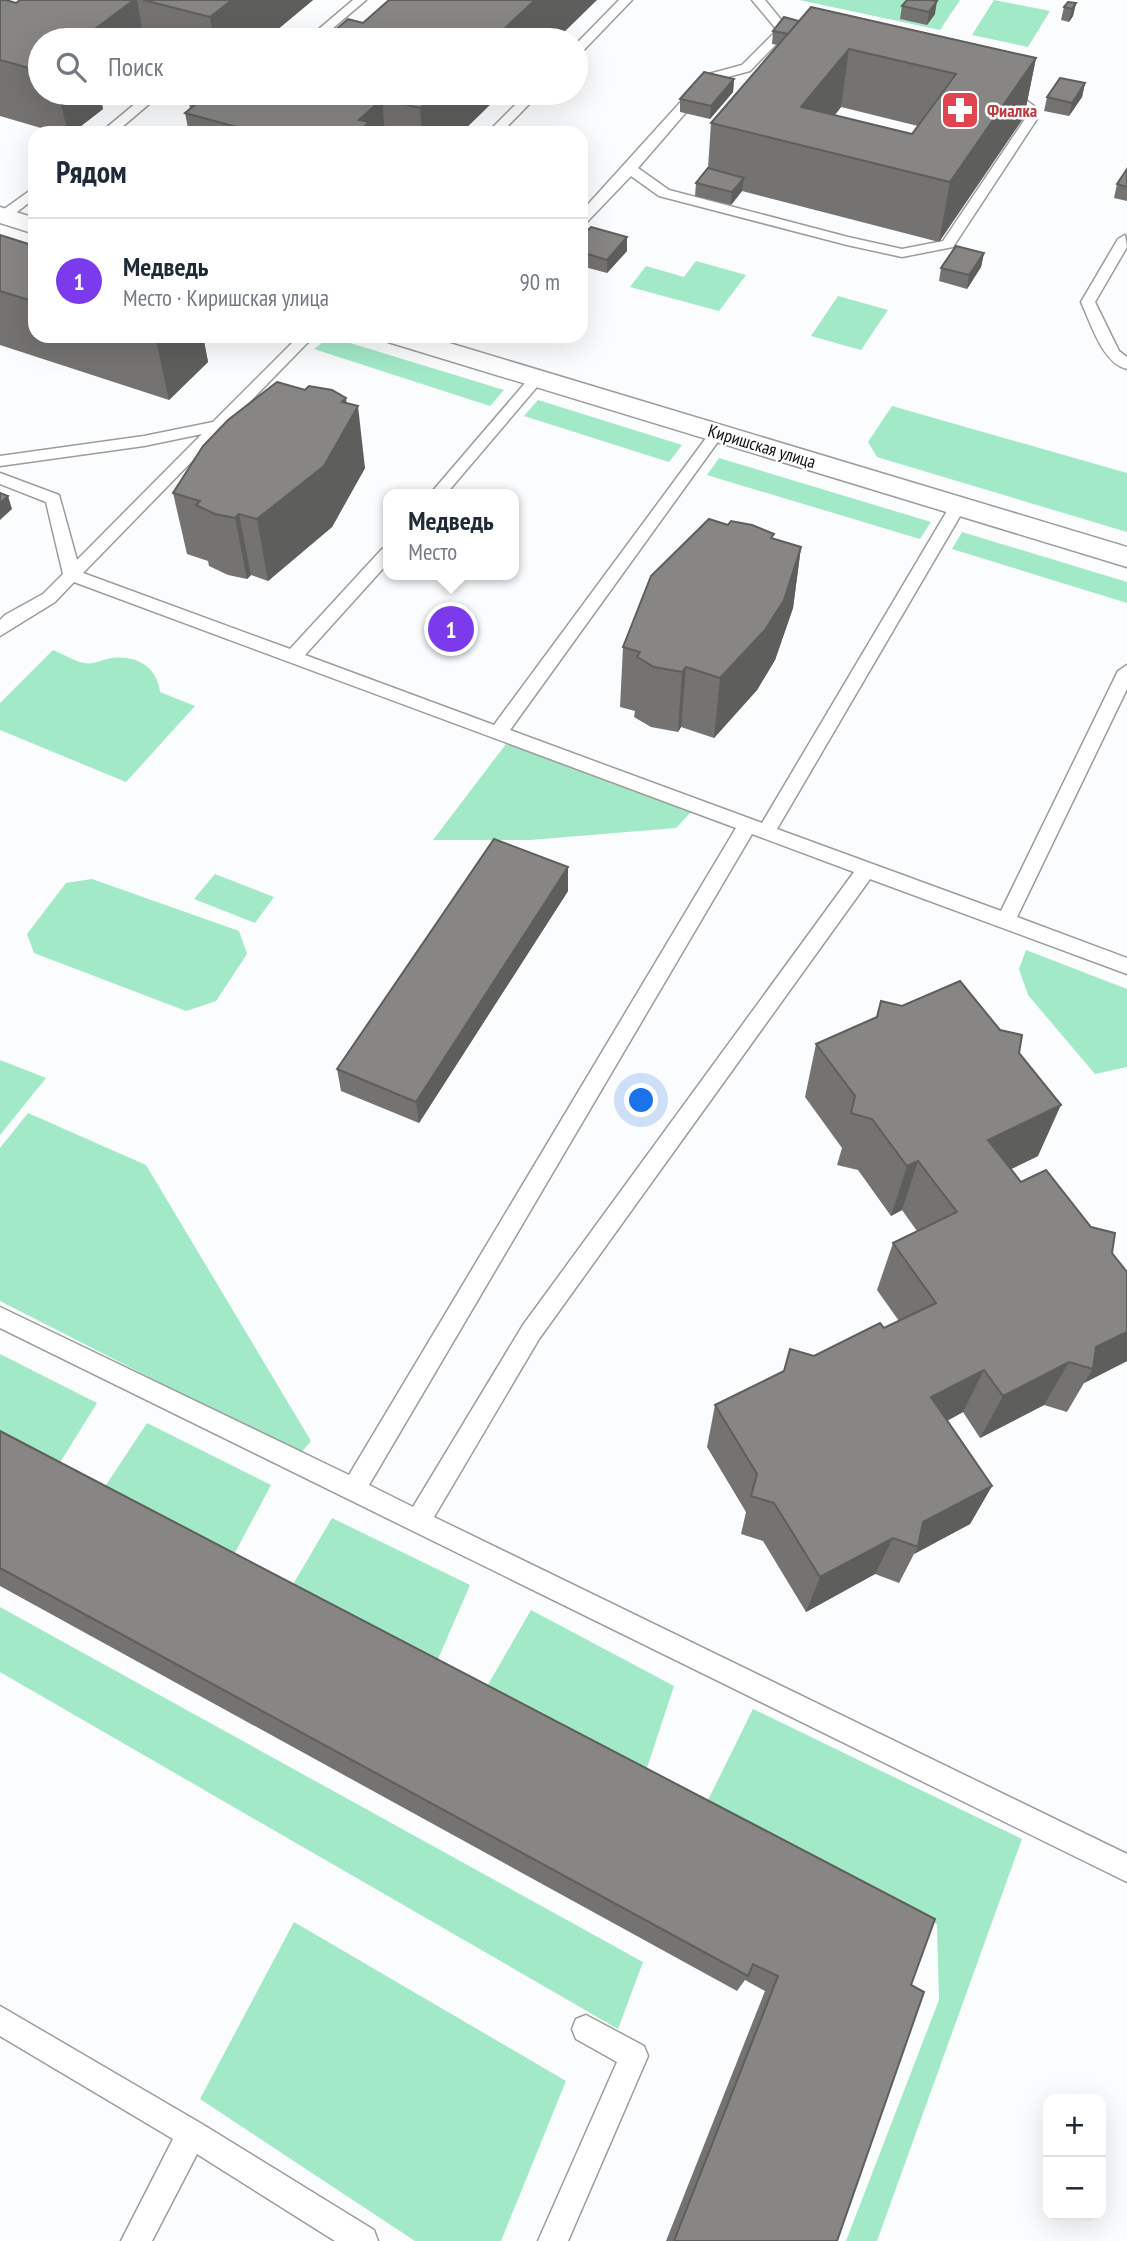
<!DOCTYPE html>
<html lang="ru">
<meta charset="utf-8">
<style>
:root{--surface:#fff;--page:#f2f2f3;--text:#1f2937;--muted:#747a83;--line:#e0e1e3;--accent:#7c3aed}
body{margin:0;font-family:"PT Sans Narrow",sans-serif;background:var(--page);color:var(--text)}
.controls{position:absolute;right:21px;bottom:21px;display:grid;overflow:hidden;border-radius:14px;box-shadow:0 7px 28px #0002}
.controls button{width:63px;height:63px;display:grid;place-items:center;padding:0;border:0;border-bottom:2px solid var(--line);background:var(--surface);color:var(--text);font:35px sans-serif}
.you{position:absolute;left:642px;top:1101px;width:24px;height:24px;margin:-18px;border:5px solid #fff;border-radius:50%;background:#1a73e8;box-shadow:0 0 0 10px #1a73e833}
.badge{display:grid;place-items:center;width:46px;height:46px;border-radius:50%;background:var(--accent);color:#fff;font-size:23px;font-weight:700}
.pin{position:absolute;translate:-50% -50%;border:4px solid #fff;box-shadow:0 2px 7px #0006}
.popup{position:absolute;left:383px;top:489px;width:136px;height:91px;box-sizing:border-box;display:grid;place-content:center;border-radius:14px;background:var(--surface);filter:drop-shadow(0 2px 5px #0005);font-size:23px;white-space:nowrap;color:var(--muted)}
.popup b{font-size:26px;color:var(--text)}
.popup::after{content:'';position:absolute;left:50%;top:100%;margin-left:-14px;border:14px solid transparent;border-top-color:var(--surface)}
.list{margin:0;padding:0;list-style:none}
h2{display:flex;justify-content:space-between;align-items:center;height:91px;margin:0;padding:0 28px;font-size:30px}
h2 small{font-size:23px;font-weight:400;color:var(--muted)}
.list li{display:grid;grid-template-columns:46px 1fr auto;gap:21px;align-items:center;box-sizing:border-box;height:126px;padding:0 28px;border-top:2px solid var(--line)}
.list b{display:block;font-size:26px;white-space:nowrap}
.list p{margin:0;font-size:23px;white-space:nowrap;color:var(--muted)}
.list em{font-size:23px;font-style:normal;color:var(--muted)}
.icon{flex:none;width:38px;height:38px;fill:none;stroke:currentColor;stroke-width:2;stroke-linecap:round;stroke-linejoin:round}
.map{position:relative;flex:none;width:1127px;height:2241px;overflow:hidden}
.search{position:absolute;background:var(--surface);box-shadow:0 7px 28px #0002;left:28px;top:28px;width:560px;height:77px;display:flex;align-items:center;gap:18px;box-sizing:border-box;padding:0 24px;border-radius:38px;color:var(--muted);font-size:26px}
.panel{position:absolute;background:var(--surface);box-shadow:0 7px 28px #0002;left:28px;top:126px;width:560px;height:217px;border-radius:21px}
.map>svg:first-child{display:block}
</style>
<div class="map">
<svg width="1127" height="2241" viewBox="0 0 1127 2241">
<rect width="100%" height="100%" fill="#fafcfd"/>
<g fill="#a2e9c8">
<path d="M799,0h161l-20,30z"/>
<path d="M994,0l56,11 -22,36 -56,-12z"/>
<path d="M696,261l50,14 -27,36 -89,-24 16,-21 38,11z"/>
<path d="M838,296l50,14 -27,40 -50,-14z"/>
<path d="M337,339l167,51 -14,16 -176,-57 9,-7z"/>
<path d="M538,400l144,45 -13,17 -145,-46z"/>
<path d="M892,406l235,67v59l-250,-75 -9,-15z"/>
<path d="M719,458l212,64 -11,17 -213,-64z"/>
<path d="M962,532l165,50v21l-175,-54z"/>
<path d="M53,650c10,4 21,11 31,13 9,2 19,-4 28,-5 25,-3 45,9 48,34l35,14 -69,76 -126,-52v-27z"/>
<path d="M506,744l186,67 -16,17 -146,12h-97z"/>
<path d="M215,874l59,23 -19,26 -61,-24z"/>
<path d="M92,879l147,52 8,23 -31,47 -30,10 -152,-58 -7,-19 39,-51z"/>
<path d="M1026,950l101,39v78l-32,7 -67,-79 -9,-26z"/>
<path d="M0,1060l46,18 -46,57z"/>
<path d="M28,1113l118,52 165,276 -11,13 -300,-153v-153z"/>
<path d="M0,1354l97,49 -41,66 -56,-29z"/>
<path d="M147,1423l124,62 -41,77 -128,-71z"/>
<path d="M332,1518l138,67 -35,81 -147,-73z"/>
<path d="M0,1607l643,355 -25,67 -618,-357z"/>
<path d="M531,1610l143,76 -30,91 -162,-82z"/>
<path d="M753,1709l269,130 -145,402h-31l93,-241 -2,-76 -230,-122z"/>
<path d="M294,1922l272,159 -65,160h-86l-215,-142z"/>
</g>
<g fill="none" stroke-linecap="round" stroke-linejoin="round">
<defs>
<g id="lane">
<path d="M353,0h13l-47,40h-13z"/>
<path d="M619,0h13l-52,54 -4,1v-11z"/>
<path d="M752,0h13l22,27 11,5 -6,4 -6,-2 -36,37 -37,10 -75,87 31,22 179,47 54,12 41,-8 82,-122 -2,-8 -24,-20 6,-4 4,1 25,18 3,13 -84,128 -51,10 -55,-12 -188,-49 -28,-20 -45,47 -5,1v-12l124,-137 37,-10 35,-35z"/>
<path d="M148,93h14l-47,40h-15z"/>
<path d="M527,93h13l-39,40h-14z"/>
<path d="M35,187v11l-27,21h-8v-7z"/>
<path d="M1125,235l2,12 -32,55 24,49 8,6v12c-25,-6 -36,-46 -46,-67l37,-63z"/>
<path d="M299,336h15l-231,237 207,76 92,-100 6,-1v15l-83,92 189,70 218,-295h10l3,3 -3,3 -212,294 252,93 188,-317 2,-4h12l2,4 -189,323 224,82 117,-240 9,-6v24l-110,228 110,41v16l-257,-95 -331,460 -105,178 693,337v28l-1127,-554v-21l349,168 387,-647 -662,-246 -19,20 -55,34v-16l5,-5 38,-21 20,-20 -17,-72 -46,-18v-11l59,22 18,65 125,-126 -58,12 -144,20v-10l144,-20 69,-14zM752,834l102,38 -331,453 -110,182 -44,-22z"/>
<path d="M537,373l5,2 3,3 -3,3 -96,113h-16l102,-119z"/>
<path d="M0,2006l202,118 172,106 4,11h-43l-138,-87 -45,87h-31l52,-102 -173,-103z"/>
<path d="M586,2015l58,31 4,10 -80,185h-30l79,-179 -41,-23 -4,-10 4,-10z"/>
</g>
<g id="street">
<path d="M0,207l35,11v16l-35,-11z"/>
<path d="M385,336h41l701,211v20l-739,-225z"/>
</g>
</defs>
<use href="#lane" stroke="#9b9c9d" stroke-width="3"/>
<use href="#street" stroke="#9b9c9d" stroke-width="3"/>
<use href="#lane" fill="#fff" fill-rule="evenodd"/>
<use href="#street" fill="#fff" fill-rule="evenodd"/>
</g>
<g fill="#747372" fill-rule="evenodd">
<path d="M0,0l16,3 4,-3h293l-48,40h-225v53h64l-4,3 3,13 -31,24h-14l-58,-17z"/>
<path d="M907,0l28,14 -8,11 -27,-6 2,-13z"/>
<path d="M1076,3l-3,13 -4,6 -8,-2 3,-13z"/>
<path d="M799,21l237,37 -12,59 -85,125 -197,-51 -11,14 -36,-9 1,-13 12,-15 3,-45 67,-78 -6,-1 1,-13zM841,107l77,19 -6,8 -77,-19z"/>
<path d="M734,79l-1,13 -23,27 -30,-7v-13z"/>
<path d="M1085,83l-3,14 -13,19 -25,-5 3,-14z"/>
<path d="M190,93h312l-41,40h-272l-4,-20 5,-4 -2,-14z"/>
<path d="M1127,169v32l-13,-3 3,-14z"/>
<path d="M0,235l35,11v90h168l5,26 -39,38 -169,-55z"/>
<path d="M581,237l46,14 -20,22 -26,-7z"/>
<path d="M984,253l-3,14 -14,22 -28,-8 2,-13z"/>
<path d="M346,403l19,65 -33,59 -64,54 -17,-6 -4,4 -19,-4 -19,-9 -1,-5 -21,-7 -14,-61z"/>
<path d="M773,539l28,8 -8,61 -18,52 -18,30 -43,48 -33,-11 -3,5 -27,-5 -17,-10 1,-6 -15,-4 3,-60z"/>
<path d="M568,891l-149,232 -78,-32 -4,-22z"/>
<path d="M816,1044l203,9 19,103 -27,13 10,13 91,71 15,108 -43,22 -17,29 -23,-7 -64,33 -17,-26 -16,9 45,65 -22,38 -56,30 -15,29 -24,-9 -69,38 -43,-71 -22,-7 5,-22 -39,-65 8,-42 99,-49 70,-28 15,-7 -22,-31 16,-47 24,-12 -15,-21 -11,6 -33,-46 -21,-5 5,-17 -37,-51z"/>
<path d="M0,1431l911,554 -74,256h-171l99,-250 -20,-11 -8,11 -737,-405z"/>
</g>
<g fill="#5e5e5c">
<path d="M134,0h3l7,40h-64z"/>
<path d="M232,0h81l-48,40h-51l-4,-23z"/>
<path d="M535,0h62l-41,40h-64z"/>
<path d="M937,1l-2,13 -8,11 2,-13z"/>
<path d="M1076,3l-3,13 -4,6 3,-13z"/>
<path d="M849,49l-8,58 -32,40 -8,-40z"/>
<path d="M1036,58l-12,59 -85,125 11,-60z"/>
<path d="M734,79l-1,13 -23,27 1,-13z"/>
<path d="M1085,83l-3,14 -13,19 3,-13z"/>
<path d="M58,93h46l-4,3 3,13 -31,24h-4z"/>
<path d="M437,93h65l-41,40h-39l-2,-25z"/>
<path d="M382,99l3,34h-28l2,-13z"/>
<path d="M744,178l-2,13 -11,14 1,-13z"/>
<path d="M627,237v14l-20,22v-13z"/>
<path d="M984,253l-3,14 -14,22 2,-14z"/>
<path d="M161,336h42l5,26 -39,38 -13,-60z"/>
<path d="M346,398l3,24 9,-16 7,62 -33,59 -64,54 -11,-62z"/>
<path d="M8,496l4,13 -12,11v-17z"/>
<path d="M239,514l12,61 -4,4 -12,-61z"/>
<path d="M801,547l-8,61 -18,52 -18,30 -43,48 6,-60z"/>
<path d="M686,667l-5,60 -3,5 4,-60z"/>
<path d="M568,867v24l-149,232 -3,-21z"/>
<path d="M1061,1105l-23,51 -70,34 20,-50z"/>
<path d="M918,1161l-16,49 -11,6 16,-50z"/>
<path d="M1127,1332v29l-43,22 9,-14 3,-22z"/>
<path d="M1069,1362l-25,43 -64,33 23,-42z"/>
<path d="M984,1370l-21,42 -50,27 18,-42z"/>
<path d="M992,1486l-22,38 -56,30 4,-7 5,-25z"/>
<path d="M893,1538l-18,36 -69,38 14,-35z"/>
</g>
<g fill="#878684" stroke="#5e5e5c" stroke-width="2" fill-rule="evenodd">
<path d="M0,0h6l10,3 4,-3h114l-54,40h-40v31l-40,-11z"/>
<path d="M143,0h89l-22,17z"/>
<path d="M389,0h146l-43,40h-168l24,-21 15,4z"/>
<path d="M907,0h24l6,1 -8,11 -27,-6z"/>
<path d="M1068,2l8,1 -4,6 -8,-2z"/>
<path d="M811,7l225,51 -86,124 -239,-59zM849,49l107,25 -44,60 -111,-27z"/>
<path d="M784,17l15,4 -11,13 -15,-3z"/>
<path d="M704,72l30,7 -23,27 -31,-7z"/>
<path d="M1060,78l25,5 -13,20 -25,-6z"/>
<path d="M190,93h247l-17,15 -38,-9 -23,21 10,2 -12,11h-98l-74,-20 17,-14 -14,-4z"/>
<path d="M708,168l36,10 -12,14 -36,-9z"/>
<path d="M1127,169v18l-10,-3z"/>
<path d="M591,227l36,10 -20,23 -26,-8v-15z"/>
<path d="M0,235l35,11v56l-35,-11z"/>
<path d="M956,246l28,7 -15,22 -28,-7z"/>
<path d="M143,336h18l-5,4z"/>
<path d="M277,382l28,8 4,-4 23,4 14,8 -4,4 16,4 -34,60 -67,53 -18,-5 -4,4 -20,-4 -19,-9 4,-4 -27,-8 30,-47 25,-26z"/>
<path d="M0,493l8,3 -8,7z"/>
<path d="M709,519l19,6 3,-4 21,4 22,9 -3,4 30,9 -17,53 -19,30 -45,48 -34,-11 -4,5 -28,-5 -17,-10 3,-5 -17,-5 28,-71z"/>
<path d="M494,839l74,28 -152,235 -79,-33z"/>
<path d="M960,981l40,49 22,5 -3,18 42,52 -73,35 33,42 25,-12 45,57 24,6 -3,20 15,19v60l-31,15 -3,22 -24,-7 -66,34 -19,-26 -53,27 61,89 -69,36 -5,25 -25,-9 -73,39 -46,-74 -23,-7 6,-22 -42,-69 69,-34 6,-22 24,7 66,-33 4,5 52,-25 -43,-60 64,-31 -39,-51 -11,5 -35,-47 -21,-6 4,-17 -39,-52 61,-27 4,-16 21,5z"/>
<path d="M0,1431l935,488 -24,66 13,7 -87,249h-163l104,-265 -25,-12 -5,12 -748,-408z"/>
</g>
<defs>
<symbol id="pharmacy-square" viewBox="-11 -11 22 22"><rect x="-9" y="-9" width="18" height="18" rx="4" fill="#e0444e" stroke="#fff"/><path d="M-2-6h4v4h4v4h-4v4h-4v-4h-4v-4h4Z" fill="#fff"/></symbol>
</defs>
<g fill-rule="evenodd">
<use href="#pharmacy-square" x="938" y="88" width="44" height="44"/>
</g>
<g text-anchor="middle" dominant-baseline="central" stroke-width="5" stroke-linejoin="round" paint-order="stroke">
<g font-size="18" font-weight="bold" fill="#be3a42" stroke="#fff" text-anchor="start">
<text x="987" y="110">Фиалка</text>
</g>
<g font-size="18" fill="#101111" stroke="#fff">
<text transform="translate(762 446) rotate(17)">Киришская улица</text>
</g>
</g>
</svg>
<div class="controls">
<button>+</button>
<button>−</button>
</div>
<div class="you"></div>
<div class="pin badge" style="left:451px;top:629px">1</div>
<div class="popup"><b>Медведь</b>Место</div>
<div class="search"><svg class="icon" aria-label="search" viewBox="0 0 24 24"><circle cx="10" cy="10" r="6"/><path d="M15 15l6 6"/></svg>Поиск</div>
<section class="panel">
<h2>Рядом<small></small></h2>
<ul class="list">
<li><span class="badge">1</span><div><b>Медведь</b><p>Место · Киришская улица</p></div><em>90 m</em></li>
</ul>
</section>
</div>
